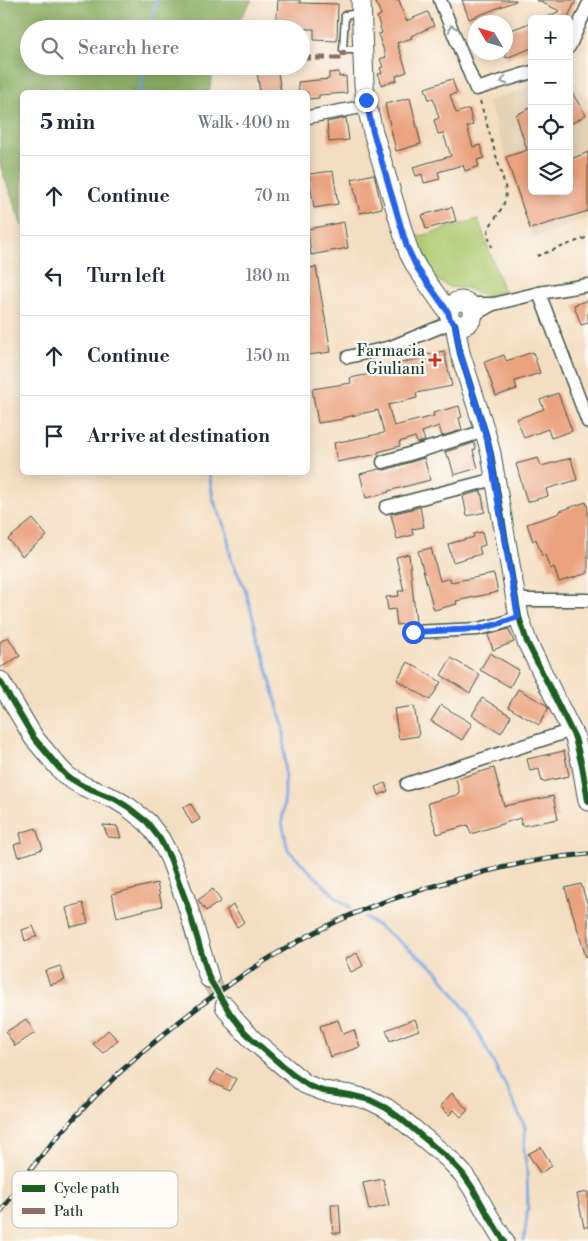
<!DOCTYPE html>
<meta charset="utf-8">
<style>
:root{--surface:#fff;--page:#f2f2f3;--text:#1f2937;--muted:#747a83;--line:#e0e1e3}
body{margin:0;font-family:"Libre Bodoni",serif;background:var(--page);color:var(--text)}
.controls{position:absolute;right:15px;top:15px;display:grid;overflow:hidden;border-radius:8px;box-shadow:0 2px 12px #0003}
.controls button{width:45px;height:45px;display:grid;place-items:center;padding:0;border:0;border-bottom:1px solid var(--line);background:var(--surface);color:var(--text);font:25px sans-serif}
.compass{position:absolute;left:468px;top:15px;width:45px;height:45px;border-radius:50%;background:var(--surface);box-shadow:0 2px 12px #0003;rotate:308deg}
.stop{position:absolute;width:15px;height:15px;margin:-11px;border:4px solid #2563eb;border-radius:50%;background:#fff}
.stop.end{background:#2563eb;border-color:#fff;box-shadow:0 1px 5px #0008}
.list{margin:0;padding:0;list-style:none}
h2{display:flex;justify-content:space-between;align-items:center;height:65px;margin:0;padding:0 20px;font-size:21px}
h2 small{font-size:16px;font-weight:400;color:var(--muted)}
.list li{display:grid;grid-template-columns:32px 1fr auto;gap:15px;align-items:center;box-sizing:border-box;height:80px;padding:0 20px;border-top:1px solid var(--line)}
.list b{display:block;font-size:19px;white-space:nowrap}
.list em{font-size:16px;font-style:normal;color:var(--muted)}
.icon{flex:none;width:28px;height:28px;fill:none;stroke:currentColor;stroke-width:2;stroke-linecap:round;stroke-linejoin:round}
.map{position:relative;flex:none;width:588px;height:1241px;overflow:hidden}
.search{position:absolute;background:var(--surface);box-shadow:0 2px 12px #0003;left:20px;top:20px;width:290px;height:55px;display:flex;align-items:center;gap:12px;box-sizing:border-box;padding:0 18px;border-radius:28px;color:var(--muted);font-size:19px}
.panel{position:absolute;background:var(--surface);box-shadow:0 2px 12px #0003;left:20px;top:90px;width:290px;height:385px;border-radius:8px}
.map>svg:first-child{display:block}
</style>
<div class="map">
<svg width="588" height="1241" viewBox="0 0 588 1241">
<rect width="100%" height="100%" fill="#fdfcf7"/>
<filter id="ink" filterUnits="userSpaceOnUse"><feTurbulence type="fractalNoise" baseFrequency=".02" numOctaves="2"/><feDisplacementMap in="SourceGraphic" scale="10" xChannelSelector="R" yChannelSelector="G"/><feConvolveMatrix kernelMatrix="1 2 1 2 8 2 1 2 1" color-interpolation-filters="sRGB"/></filter>
<filter id="wash" filterUnits="userSpaceOnUse"><feTurbulence type="fractalNoise" baseFrequency=".0096" numOctaves="4" result="noise"/><feDisplacementMap in="SourceGraphic" scale="20" xChannelSelector="R" yChannelSelector="G"/><feGaussianBlur stdDeviation="1.12" result="paint"/><feColorMatrix in="noise" values="0 0 0 0 0 0 0 0 0 0 0 0 0 0 0 0 0 1.4 0 .05"/><feComposite in="paint" operator="in"/></filter>
<g filter="url(#wash)">
<rect width="100%" height="100%" fill="#f4dec1"/>
<path fill="#e3d2b5" d="M569,75l19,27v116l-55,20 -45,-137 44,-15v105h37z"/>
<path fill="#aec96f" stroke="#668352" d="M478,219l26,73 -17,5 -21,-9 -17,-1 -13,-8 -10,-21 -15,-19z"/>
<path fill="#8aad62" stroke="#54754b" d="M0,0h252l-18,29h-205v37h187l-4,11 -3,15h-187v134l-22,-61z"/>
<g fill="none" stroke-linecap="round" stroke-linejoin="round">
<g stroke="#75a5df" stroke-width="3">
<path d="M150,29l3,-16 5,-13"/>
<path d="M140,92l4,-26"/>
<path d="M209,472l4,27 14,34 4,26 14,30 39,141 1,64 -3,28 6,28 48,47 15,11"/>
<path d="M365,917l29,20 42,33 32,43 42,82 15,32 -1,23 3,20 1,37 -4,34"/>
</g>
</g>
<g id="blocks">
<g fill="#eba27e">
<path d="M278,0h22v3l38,1 -1,37 -23,-1v-11h-38z"/>
<path d="M375,0h24l7,21 22,-9 6,14 -23,10 1,2 -15,5 10,29 -11,4 1,4 -15,5 -4,-11 4,-1 -2,-5 3,-1 -3,-8 6,-2 -8,-23 4,-1 -5,-16 4,-2z"/>
<path d="M462,0h54v1l-47,18z"/>
<path d="M536,0h40l-9,19h-25l18,-8z"/>
<path d="M532,22v26l-26,10v-26z"/>
<path d="M256,66h21l4,26h-21z"/>
<path d="M339,72v5l7,-1 1,17 -28,2v3l-11,1v-7h-9l-1,-10 31,-3v-6z"/>
<path d="M452,79l5,14 -7,2 6,18 13,-4 4,16 -6,2 6,20 7,-2 4,13 -7,2 2,6 -14,5 -2,-6 -25,7 2,7 -16,4 -2,-9 -6,2 -3,-9 38,-11 -8,-23 -5,1 -4,-14 5,-2 -6,-20 -4,2 -4,-12z"/>
<path d="M569,88l17,27 -17,10z"/>
<path d="M410,98l11,46 -25,7 -11,-47z"/>
<path d="M532,107v84h37v-31l19,-8v59l-58,18 -24,-72 21,-7 -11,-35z"/>
<path d="M346,118l3,22 -20,2 -2,-20z"/>
<path d="M333,171l5,33 -24,4 -5,-34z"/>
<path d="M374,174l8,34 -22,5 -8,-34z"/>
<path d="M452,207l4,14 -30,8 -4,-14z"/>
<path d="M344,222l4,26 -37,7 -3,-26z"/>
<path d="M316,267l15,85 -23,3v-87z"/>
<path d="M588,300v23l-7,2 -7,-20z"/>
<path d="M444,351l8,35 -36,7 1,5 -29,7 6,21 40,-10 -1,-3 26,-7 3,11 -3,1 3,12 -20,6 -3,-10 -17,6 3,9 -8,2 -2,-6 -16,5 1,4 -22,6v2l-41,8 -3,-19 50,-10 -6,-23 -36,8 1,1 -25,4 -6,-34 39,-6 -1,-5 36,-7 -1,-4 37,-9v-2z"/>
<path d="M533,352l7,21 -25,8 2,8 -21,7 -12,-34 20,-7 2,6z"/>
<path d="M558,393l14,38 -21,7 -3,-9 -24,9 -7,-19 27,-10 -4,-9z"/>
<path d="M474,443l2,6 -3,1 5,18 -24,7 -5,-18h-2l-2,-5z"/>
<path d="M424,458l6,22 -42,11 1,1 -23,6 -6,-24 19,-5 6,1z"/>
<path d="M538,458l3,8 30,-8 6,22 -31,9 2,7 -21,6 -11,-38z"/>
<path d="M481,491l4,21 -18,4 -4,-20z"/>
<path d="M586,502l2,6v65l-29,9 -5,-15 -4,2 -5,-14 -3,1 -6,-17 -3,2 -6,-17 33,-11v-2z"/>
<path d="M420,507l4,20 -12,2 1,6 -16,4 -6,-25z"/>
<path d="M33,519l14,17 -25,20 -14,-17z"/>
<path d="M482,532l3,13 -6,2 2,7 -28,8 -5,-18 26,-7 -1,-3z"/>
<path d="M431,548l9,33 10,-3 1,4 43,-8 4,18 -42,9 1,3 -23,6 -16,-59z"/>
<path d="M409,554l7,69 -19,2 -2,-16 -7,1 -2,-13 13,-1 -1,-5h6l-8,-34z"/>
<path d="M509,629l5,13 -21,8 -5,-15z"/>
<path d="M8,637l12,19 -20,12v-26z"/>
<path d="M490,653l29,17 -9,17 -30,-17z"/>
<path d="M451,658l29,17 -10,18 -29,-18z"/>
<path d="M408,662l33,20 -11,18 -33,-20z"/>
<path d="M518,689l28,16 2,4 -9,16 -31,-18z"/>
<path d="M482,698l29,18 -10,17 -29,-18z"/>
<path d="M441,705l31,19 -10,16 -31,-19z"/>
<path d="M414,706l5,30 -20,3 -5,-30z"/>
<path d="M564,751l5,25 -27,6 -3,-13 -9,2 -3,-12z"/>
<path d="M494,768l10,38 49,-10 5,23 -36,7 -2,-8 -49,16 -3,-9 -31,9 -9,-31 32,-9 -4,-15z"/>
<path d="M385,783l3,8 -9,4 -3,-8z"/>
<path d="M191,804l9,15 -8,5 -9,-16z"/>
<path d="M103,825l14,1 4,12 -13,-1z"/>
<path d="M36,828l7,21 -25,8 -4,-12 8,-3 -2,-9z"/>
<path d="M157,883l5,23 -45,11 -5,-23z"/>
<path d="M581,884l7,22v50l-2,1 -21,-69z"/>
<path d="M213,889l8,12 -15,10 -8,-11z"/>
<path d="M83,903l5,20 -17,4 -5,-19z"/>
<path d="M233,905l11,17 -7,5 -11,-17z"/>
<path d="M33,926l4,10 -12,5 -3,-11z"/>
<path d="M357,953l6,13 -12,6 -6,-13z"/>
<path d="M60,966l5,14 -15,5 -5,-14z"/>
<path d="M26,1019l9,14 -20,13 -9,-14z"/>
<path d="M415,1019l4,11 -29,11 -4,-11z"/>
<path d="M338,1020l5,14 11,-4 6,17 -30,10 -10,-31z"/>
<path d="M108,1030l10,10 -15,13 -10,-9z"/>
<path d="M217,1069l19,10 -7,12 -19,-10z"/>
<path d="M452,1093l16,17 -7,7 -7,-7 -5,5 -9,-9z"/>
<path d="M541,1147l11,19 -12,7 -12,-19z"/>
<path d="M383,1179l6,26 -20,5 -6,-27z"/>
<path d="M588,1192v35h-4l-7,-33z"/>
<path d="M331,1204h8l2,29h-8z"/>
</g>
</g>
</g>
<g filter="url(#ink)">
<use href="#blocks" fill-opacity="0" stroke="#3f5549" stroke-width="1"/>
<g fill="none" stroke-linecap="round" stroke-linejoin="round">
<path stroke="#c9bea5" stroke-width="19" stroke-dasharray="19 9" stroke-linecap="butt" d="M209,978l16,28"/>
<defs>
<path id="lane" d="M360,13l-15,2 -2,35h18"/>
<g id="street">
<path d="M440,0l36,89 56,-17"/>
<path d="M569,47l19,-42"/>
<path d="M308,117l59,-11"/>
<path d="M539,293l49,129"/>
<path d="M470,304h24l45,-11 49,-8"/>
<path d="M472,316l19,-11"/>
<path d="M348,357l43,-10 61,-25"/>
<path d="M383,462l102,-31"/>
<path d="M386,507l109,-28"/>
<path d="M515,600h73"/>
<path d="M413,632l65,-3 21,-5 20,-7"/>
<path d="M407,784l165,-54"/>
</g>
<g id="secondary">
<path d="M361,0l3,85 3,21 6,26 36,121 8,15 31,44"/>
<circle cx="461" cy="313" r="12"/>
<path d="M455,324l5,29 25,78 6,23 28,163 8,25 48,96 7,28 6,35"/>
<path d="M0,681l34,57 26,31 8,8 15,9 32,13 13,8 19,15 13,17 10,19 17,46 22,74"/>
<path d="M225,1006l11,16 18,19 51,43 18,7 27,4 20,5 16,8 14,10 49,41 14,15 9,13 16,28 16,26"/>
</g>
</defs>
<use href="#lane" stroke="#3f5549" stroke-width="9"/>
<use href="#street" stroke="#3f5549" stroke-width="15"/>
<use href="#secondary" stroke="#3f5549" stroke-width="21"/>
<g stroke="#3f5549" stroke-width="2" stroke-dasharray="4 4" stroke-linecap="butt">
<path d="M480,101l25,85c3,15 -3,22 -11,34 -2,3 -5,7 -6,11 0,6 2,11 4,16"/>
<path d="M537,256l51,-19"/>
</g>
<use href="#lane" stroke="#fff" stroke-width="6"/>
<use href="#street" stroke="#fff" stroke-width="12"/>
<use href="#secondary" stroke="#fff" stroke-width="19"/>
<defs>
<path id="rail" d="M0,1213c46,-71 103,-130 169,-183 59,-48 125,-92 196,-121 30,-12 61,-21 93,-30 45,-13 84,-21 130,-25"/>
</defs>
<use href="#rail" stroke="#1f3d34" stroke-width="5"/>
<use href="#rail" stroke="#fdfcf7" stroke-width="3" stroke-dasharray="9" stroke-linecap="butt"/>
<path stroke="#8d6e63" stroke-width="5" stroke-dasharray="10 5" stroke-linecap="butt" d="M301,58h43l-1,-8"/>
<defs>
<g id="cycleway">
<path d="M455,324l5,29 25,78 6,23 28,163 8,25 48,96 7,28 6,35"/>
<path d="M0,681l34,57 26,31 8,8 15,9 32,13 13,8 19,15 13,17 10,19 17,46 22,74 21,35 14,18 10,10 39,34 16,11 14,5 27,4 20,5 16,8 14,10 49,41 14,15 9,13 16,28 16,26"/>
</g>
</defs>
<use href="#cycleway" stroke="#fdfcf7" stroke-width="9"/>
<use href="#cycleway" stroke="#1b5e20" stroke-width="6"/>
</g>
<defs><path id="oneway-chevron" d="M-2-3.5L2.5 0L-2 3.5" fill="none" stroke-width="1.6" stroke-linecap="round" stroke-linejoin="round" transform="scale(1.25)"/></defs>
<g stroke="#8f9e9a">
<use href="#oneway-chevron" transform="translate(452 28) rotate(-112)"/>
<use href="#oneway-chevron" transform="translate(504 81) rotate(163)"/>
</g>
</g>
<g fill="none" stroke-linecap="round" stroke-linejoin="round" filter="url(#ink)">
<path stroke="#2563eb" stroke-width="6" d="M366,100l7,32 34,115 10,21 31,44 2,7 5,5 5,29 27,86 3,15 28,163 -20,7 -20,5 -65,3"/>
</g>
<path fill="#c8321e" stroke="#fdfcf7" stroke-width="2" d="M432.5 352.5h5v5h5v5h-5v5h-5v-5h-5v-5h5z"/>
<g text-anchor="middle" dominant-baseline="central" stroke-width="4.5" stroke-linejoin="round" paint-order="stroke">
<g font-size="16" fill="#1f3d34" stroke="#fdfcf7" text-anchor="end">
<text x="425" y="351">Farmacia<tspan x="425" dy="18">Giuliani</tspan></text>
</g>
</g>
<rect x="12" y="1171" width="166" height="57" rx="8" fill="#fdfcf7" stroke="#bac3bc" stroke-width="1"/>
<rect x="22" y="1185" width="23" height="7" fill="#1b5e20"/>
<rect x="22" y="1208" width="23" height="6" fill="#8d6e63"/>
<g font-size="14" fill="#1f3d34">
<text x="54" y="1193">Cycle path</text>
<text x="54" y="1216">Path</text>
</g>
</svg>
<div class="controls">
<button>+</button>
<button>−</button>
<button><svg class="icon" aria-label="locate" viewBox="0 0 24 24"><circle cx="12" cy="12" r="6"/><path d="M12 2v4M12 18v4M2 12h4M18 12h4"/></svg></button>
<button><svg class="icon" aria-label="layers" viewBox="0 0 24 24"><path d="M12 4l9 5-9 5-9-5zM3 14l9 5 9-5"/></svg></button>
</div>
<svg class="compass" viewBox="-18 -18 36 36"><path d="M0-13l5 13h-10z" fill="#e53935"/><path d="M0 13l5-13h-10z" fill="#747a83"/></svg>
<div class="stop" style="left:413px;top:632px"></div>
<div class="stop end" style="left:366px;top:100px"></div>
<div class="search"><svg class="icon" aria-label="search" viewBox="0 0 24 24"><circle cx="10" cy="10" r="6"/><path d="M15 15l6 6"/></svg>Search here</div>
<section class="panel">
<h2>5 min<small>Walk · 400 m</small></h2>
<ul class="list">
<li><svg class="icon" aria-label="ahead" viewBox="0 0 24 24"><path d="M12 20V5M6 11l6-6 6 6"/></svg><div><b>Continue</b></div><em>70 m</em></li>
<li><svg class="icon" aria-label="left" viewBox="0 0 24 24"><path d="M17 20v-9H6M10 6l-5 5 5 5"/></svg><div><b>Turn left</b></div><em>180 m</em></li>
<li><svg class="icon" aria-label="ahead" viewBox="0 0 24 24"><path d="M12 20V5M6 11l6-6 6 6"/></svg><div><b>Continue</b></div><em>150 m</em></li>
<li><svg class="icon" aria-label="arrive" viewBox="0 0 24 24"><path d="M6 21V4h12l-3 4 3 4H6"/></svg><div><b>Arrive at destination</b></div></li>
</ul>
</section>
</div>
